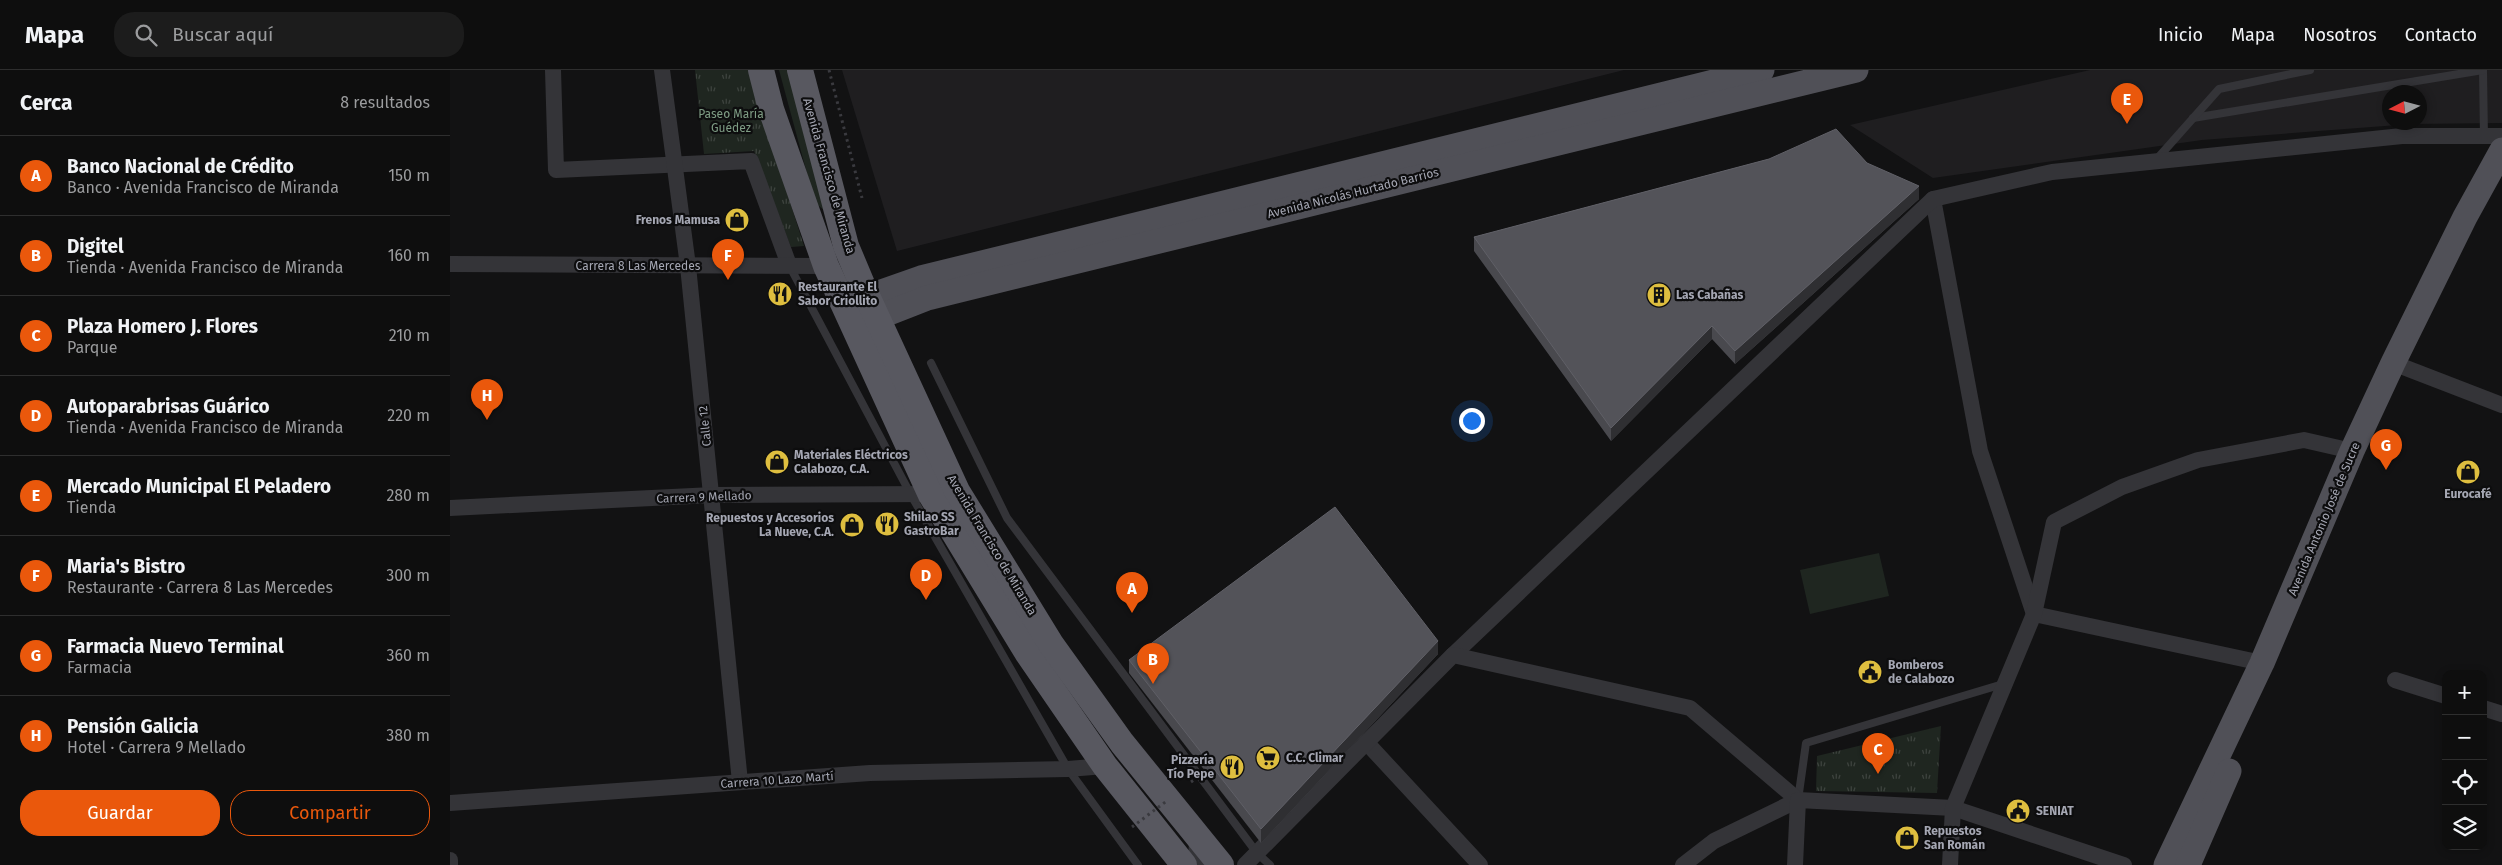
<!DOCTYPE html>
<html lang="es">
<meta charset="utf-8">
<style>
:root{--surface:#0e0e0e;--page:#1c1c1c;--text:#f1f3f6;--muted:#9b9c9e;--line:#2e2e2e;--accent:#ea580c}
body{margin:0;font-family:"Fira Sans",sans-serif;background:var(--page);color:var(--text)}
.controls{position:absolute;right:15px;bottom:15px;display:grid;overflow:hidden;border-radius:10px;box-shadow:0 2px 8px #0003}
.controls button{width:45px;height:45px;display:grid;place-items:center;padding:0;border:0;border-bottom:1px solid var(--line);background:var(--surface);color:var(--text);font:25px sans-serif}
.compass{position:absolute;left:1932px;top:15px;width:45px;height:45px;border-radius:50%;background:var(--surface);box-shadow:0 2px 8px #0003;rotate:264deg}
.you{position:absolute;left:1021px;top:350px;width:18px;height:18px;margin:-12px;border:4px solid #fff;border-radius:50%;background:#1a73e8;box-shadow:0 0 0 8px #1a73e833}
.badge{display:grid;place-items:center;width:32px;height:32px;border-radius:50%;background:var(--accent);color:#fff;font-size:16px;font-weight:700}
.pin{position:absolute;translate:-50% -41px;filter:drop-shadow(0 1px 2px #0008)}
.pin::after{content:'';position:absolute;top:26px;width:18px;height:15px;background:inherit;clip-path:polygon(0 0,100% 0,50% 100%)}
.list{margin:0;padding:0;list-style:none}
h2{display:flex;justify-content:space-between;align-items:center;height:65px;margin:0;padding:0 20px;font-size:21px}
h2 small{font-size:16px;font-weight:400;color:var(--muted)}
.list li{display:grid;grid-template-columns:32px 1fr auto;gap:15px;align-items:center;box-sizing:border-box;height:80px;padding:0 20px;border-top:1px solid var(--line)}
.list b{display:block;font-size:19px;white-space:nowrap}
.list p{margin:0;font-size:16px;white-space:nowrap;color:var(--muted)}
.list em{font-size:16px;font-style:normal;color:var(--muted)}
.actions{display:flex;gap:10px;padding:15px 20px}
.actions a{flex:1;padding:11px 0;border:1px solid var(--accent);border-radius:20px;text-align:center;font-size:18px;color:var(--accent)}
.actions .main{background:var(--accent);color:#fff}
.icon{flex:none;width:28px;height:28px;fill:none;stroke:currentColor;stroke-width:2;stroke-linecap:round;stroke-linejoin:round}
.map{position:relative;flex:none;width:2052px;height:795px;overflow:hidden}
header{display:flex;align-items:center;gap:30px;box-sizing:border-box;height:70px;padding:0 25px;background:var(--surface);border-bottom:1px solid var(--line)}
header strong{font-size:24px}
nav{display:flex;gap:28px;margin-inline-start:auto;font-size:18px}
.search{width:350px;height:45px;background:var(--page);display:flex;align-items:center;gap:12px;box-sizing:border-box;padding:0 18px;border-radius:20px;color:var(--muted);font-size:19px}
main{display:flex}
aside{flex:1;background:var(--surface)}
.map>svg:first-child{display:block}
</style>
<header>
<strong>Mapa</strong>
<div class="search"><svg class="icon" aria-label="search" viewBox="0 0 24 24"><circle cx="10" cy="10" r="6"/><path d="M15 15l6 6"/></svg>Buscar aquí</div>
<nav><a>Inicio</a><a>Mapa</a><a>Nosotros</a><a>Contacto</a></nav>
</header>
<main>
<aside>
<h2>Cerca<small>8 resultados</small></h2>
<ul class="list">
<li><span class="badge">A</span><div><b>Banco Nacional de Crédito</b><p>Banco · Avenida Francisco de Miranda</p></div><em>150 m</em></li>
<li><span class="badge">B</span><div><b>Digitel</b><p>Tienda · Avenida Francisco de Miranda</p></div><em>160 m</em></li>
<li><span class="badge">C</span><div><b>Plaza Homero J. Flores</b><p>Parque</p></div><em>210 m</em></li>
<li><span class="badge">D</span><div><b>Autoparabrisas Guárico</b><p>Tienda · Avenida Francisco de Miranda</p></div><em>220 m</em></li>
<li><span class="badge">E</span><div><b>Mercado Municipal El Peladero</b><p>Tienda</p></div><em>280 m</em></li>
<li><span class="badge">F</span><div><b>Maria's Bistro</b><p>Restaurante · Carrera 8 Las Mercedes</p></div><em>300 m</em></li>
<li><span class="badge">G</span><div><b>Farmacia Nuevo Terminal</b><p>Farmacia</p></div><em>360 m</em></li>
<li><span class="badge">H</span><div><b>Pensión Galicia</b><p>Hotel · Carrera 9 Mellado</p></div><em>380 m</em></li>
</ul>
<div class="actions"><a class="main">Guardar</a><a>Compartir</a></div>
</aside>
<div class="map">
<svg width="2052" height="795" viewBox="0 0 2052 795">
<defs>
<pattern id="park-tufts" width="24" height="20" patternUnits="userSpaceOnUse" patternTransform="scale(1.25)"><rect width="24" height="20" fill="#1f2620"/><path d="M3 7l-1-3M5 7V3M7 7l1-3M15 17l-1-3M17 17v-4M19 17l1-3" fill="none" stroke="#3d433e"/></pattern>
</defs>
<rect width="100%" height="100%" fill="#121213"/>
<g fill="#1f1e20" fill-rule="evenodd">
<path d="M392,0h782l-727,181z"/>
<path d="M1640,0h412v53l-91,1 -209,16 -269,38 -83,-53zM1940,22h30v30h-30z"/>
</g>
<g fill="#1f2620">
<path d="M329,0h10l39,143 -13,-10z"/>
<path d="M1429,483l10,43 -79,18 -10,-44z"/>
</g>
<g fill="url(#park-tufts)">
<path d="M245,0h53l56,176 -13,1 -37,-96 -50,3z"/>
<path d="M1491,656l-4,67 -121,-2 1,-35z"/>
</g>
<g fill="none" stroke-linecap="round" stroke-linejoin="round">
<path stroke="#3a3a3f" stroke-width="3" stroke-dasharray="2.5 4" stroke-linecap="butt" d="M379,0l33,128"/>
<g stroke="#343438" stroke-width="8">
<path d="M2033,0l1,68"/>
<path d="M1743,48l290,-48"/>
<path d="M1706,90l63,-71 91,-19"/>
<path d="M339,195l122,230 157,274 70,96"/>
<path d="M481,293l76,155 250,335 13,12"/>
<path d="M1348,730l8,-57 197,-59"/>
</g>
<g stroke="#343438" stroke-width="16">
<path d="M103,0l3,100 195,-9 38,104"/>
<path d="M212,0l26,196 52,516"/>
<path d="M1483,129l47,252 54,163 228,49"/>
<path d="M0,194l376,2"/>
<path d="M1943,293l109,42"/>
<path d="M0,438l263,-13 225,-1"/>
<path d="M1003,585l480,-456 119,-27 350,-36h100"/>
<path d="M1945,610l51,16"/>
<path d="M2033,638l19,6"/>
<path d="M916,672l114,123"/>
<path d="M0,733l420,-30 198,-4 37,-3"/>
<path d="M0,790v5"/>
<path d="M746,795l1,-27"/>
<path d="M795,795l208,-210 237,53 108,92 -84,41 -31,24"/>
<path d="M1345,795l3,-65 155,8 171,57"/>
<path d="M1500,795l3,-57 81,-194 20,-92 68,-35 76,-27 106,-20 48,11"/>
</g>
<g stroke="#505057" stroke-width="25">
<path d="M397,234l74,-26 841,-208"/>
<path d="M408,255l69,-27 929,-228"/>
<path d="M1716,795l96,-202 90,-212 41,-88 72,-146 37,-67"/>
<path d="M1738,795l41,-94"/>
</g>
<g stroke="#585860" stroke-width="26">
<path d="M311,0l10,39 55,157 105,229 97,159 77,112 79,99"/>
<path d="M350,0l46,176 21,50 90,195 94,153 71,99 99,122"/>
</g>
<g stroke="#3a3a3f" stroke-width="3" stroke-dasharray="2.5 4" stroke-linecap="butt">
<path d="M741,712l10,-7"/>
<path d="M682,757l36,-27"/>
</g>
</g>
<g fill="#49494e">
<path d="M1319,89l98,4 52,36 -184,165 -23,-25 -101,102 -137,-190v-14z"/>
<path d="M988,584l-177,189 -132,-170v-13z"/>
</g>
<g fill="#2f2f32">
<path d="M1469,116v13l-184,165v-13z"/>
<path d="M1262,256v13l-101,102v-13z"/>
<path d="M988,571v13l-177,189v-14z"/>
</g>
<g fill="#535359" stroke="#606067">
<path d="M1386,59l31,34 52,23 -184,165 -23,-25 -101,102 -137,-191 295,-78z"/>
<path d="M885,437l103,134 -177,188 -132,-169z"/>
</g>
<defs>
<symbol id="shop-disc" viewBox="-11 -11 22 22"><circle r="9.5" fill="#debe3f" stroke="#0d0d0e"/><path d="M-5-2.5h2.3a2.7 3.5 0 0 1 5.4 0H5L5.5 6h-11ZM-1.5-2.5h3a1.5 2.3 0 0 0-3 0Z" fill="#111"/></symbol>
<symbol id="restaurant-disc" viewBox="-11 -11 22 22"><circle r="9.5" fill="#debe3f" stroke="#0d0d0e"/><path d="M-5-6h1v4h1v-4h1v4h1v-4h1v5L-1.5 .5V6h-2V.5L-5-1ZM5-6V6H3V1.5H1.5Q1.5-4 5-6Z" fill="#111"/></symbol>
<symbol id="building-disc" viewBox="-11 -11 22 22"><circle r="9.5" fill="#debe3f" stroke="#0d0d0e"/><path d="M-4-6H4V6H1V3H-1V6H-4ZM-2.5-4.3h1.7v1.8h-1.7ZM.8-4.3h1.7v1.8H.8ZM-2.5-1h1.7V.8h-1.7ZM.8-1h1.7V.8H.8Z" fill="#111"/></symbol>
<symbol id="civic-disc" viewBox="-11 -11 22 22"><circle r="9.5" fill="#debe3f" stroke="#0d0d0e"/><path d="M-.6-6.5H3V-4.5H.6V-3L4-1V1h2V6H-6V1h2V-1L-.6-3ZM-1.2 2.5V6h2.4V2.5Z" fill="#111"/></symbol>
<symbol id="supermarket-disc" viewBox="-11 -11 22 22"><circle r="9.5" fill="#debe3f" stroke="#0d0d0e"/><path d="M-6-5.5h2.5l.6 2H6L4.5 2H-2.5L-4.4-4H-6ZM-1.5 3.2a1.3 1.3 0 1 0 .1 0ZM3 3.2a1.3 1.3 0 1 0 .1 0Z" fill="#111"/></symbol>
</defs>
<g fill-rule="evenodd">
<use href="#shop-disc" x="273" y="136" width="28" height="28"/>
<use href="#restaurant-disc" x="316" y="210" width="28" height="28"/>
<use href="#building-disc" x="1195" y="211" width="28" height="28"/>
<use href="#shop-disc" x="313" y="378" width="28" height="28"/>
<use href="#shop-disc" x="2004" y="388" width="28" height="28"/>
<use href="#restaurant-disc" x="423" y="440" width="28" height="28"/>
<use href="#shop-disc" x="388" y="441" width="28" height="28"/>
<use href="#civic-disc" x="1406" y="588" width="28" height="28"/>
<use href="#supermarket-disc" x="804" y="674" width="28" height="28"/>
<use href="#restaurant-disc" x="768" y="683" width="28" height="28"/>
<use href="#civic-disc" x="1554" y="727" width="28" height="28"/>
<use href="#shop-disc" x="1443" y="754" width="28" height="28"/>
</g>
<g text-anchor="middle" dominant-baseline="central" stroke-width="4.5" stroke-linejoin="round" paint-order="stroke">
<g font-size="12" fill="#7e9c84" stroke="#0d0d0e">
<text x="281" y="44">Paseo María<tspan x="281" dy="14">Guédez</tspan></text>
</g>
<g font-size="12" fill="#a5a7b3" stroke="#0d0d0e">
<text transform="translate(379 106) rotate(74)">Avenida Francisco de Miranda</text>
<text transform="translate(903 123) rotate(-14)">Avenida Nicolás Hurtado Barrios</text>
<text x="188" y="196">Carrera 8 Las Mercedes</text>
<text transform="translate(255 356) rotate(-96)">Calle 12</text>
<text transform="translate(254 427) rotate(-2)">Carrera 9 Mellado</text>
<text transform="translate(1874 449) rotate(-67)">Avenida Antonio José de Sucre</text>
<text transform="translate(542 475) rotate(59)">Avenida Francisco de Miranda</text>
<text transform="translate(327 710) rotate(-4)">Carrera 10 Lazo Martí</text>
</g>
<g font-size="12" font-weight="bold" fill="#a5a7b3" stroke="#0d0d0e" text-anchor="start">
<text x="270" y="150" text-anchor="end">Frenos Mamusa</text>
<text x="348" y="217">Restaurante El<tspan x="348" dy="14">Sabor Criollito</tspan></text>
<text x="1226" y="225">Las Cabañas</text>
<text x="344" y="385">Materiales Eléctricos<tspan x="344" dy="14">Calabozo, C.A.</tspan></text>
<text x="2018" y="424" text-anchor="middle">Eurocafé</text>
<text x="454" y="447">Shilao SS<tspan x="454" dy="14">GastroBar</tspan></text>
<text x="384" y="448" text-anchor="end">Repuestos y Accesorios<tspan x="384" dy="14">La Nueve, C.A.</tspan></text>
<text x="1438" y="595">Bomberos<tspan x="1438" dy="14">de Calabozo</tspan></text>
<text x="836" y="688">C.C. Climar</text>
<text x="764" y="690" text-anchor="end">Pizzería<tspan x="764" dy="14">Tío Pepe</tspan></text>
<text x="1586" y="741">SENIAT</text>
<text x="1474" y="761">Repuestos<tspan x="1474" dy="14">San Román</tspan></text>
</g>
</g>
</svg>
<div class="controls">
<button>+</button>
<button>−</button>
<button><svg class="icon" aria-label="locate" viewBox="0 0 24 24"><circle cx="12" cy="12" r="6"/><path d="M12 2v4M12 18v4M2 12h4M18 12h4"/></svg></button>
<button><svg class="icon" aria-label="layers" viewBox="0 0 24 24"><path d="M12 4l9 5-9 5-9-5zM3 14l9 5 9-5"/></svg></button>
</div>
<svg class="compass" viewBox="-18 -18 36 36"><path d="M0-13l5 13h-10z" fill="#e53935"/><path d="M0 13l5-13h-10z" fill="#9b9c9e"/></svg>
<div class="you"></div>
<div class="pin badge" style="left:682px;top:543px">A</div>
<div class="pin badge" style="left:703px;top:614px">B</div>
<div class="pin badge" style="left:1428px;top:704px">C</div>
<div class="pin badge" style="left:476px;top:530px">D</div>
<div class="pin badge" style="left:1677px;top:54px">E</div>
<div class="pin badge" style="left:278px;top:210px">F</div>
<div class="pin badge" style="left:1936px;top:400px">G</div>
<div class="pin badge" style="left:37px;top:350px">H</div>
</div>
</main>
